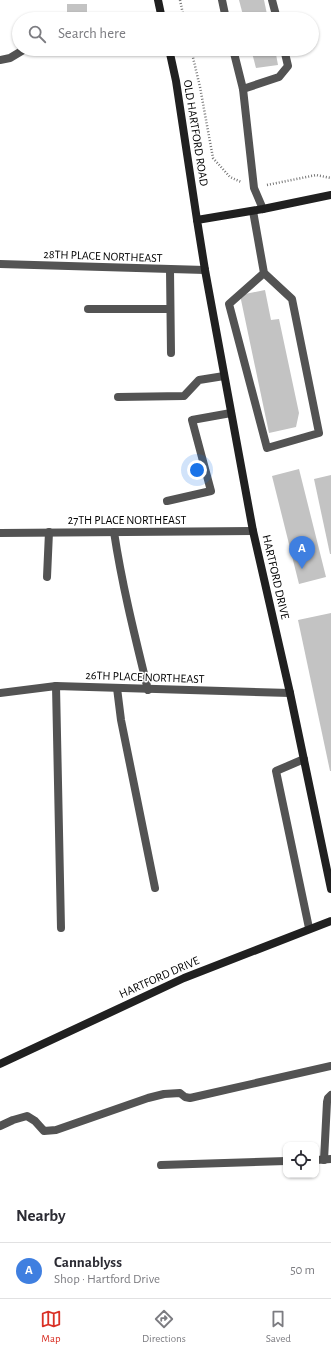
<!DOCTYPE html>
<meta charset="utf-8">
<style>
:root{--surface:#fff;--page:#f7f7f7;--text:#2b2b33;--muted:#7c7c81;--line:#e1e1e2;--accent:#d93025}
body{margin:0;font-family:"Alegreya Sans",sans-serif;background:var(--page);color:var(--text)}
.controls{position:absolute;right:12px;bottom:12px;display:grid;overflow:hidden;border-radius:8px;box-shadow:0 1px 3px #0004}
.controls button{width:36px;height:36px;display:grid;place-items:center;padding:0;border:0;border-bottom:1px solid var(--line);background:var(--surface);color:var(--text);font:20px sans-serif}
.you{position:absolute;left:197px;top:470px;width:14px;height:14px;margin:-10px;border:3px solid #fff;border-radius:50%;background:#1a73e8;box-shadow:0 0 0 6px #1a73e833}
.badge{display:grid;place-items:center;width:26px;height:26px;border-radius:50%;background:var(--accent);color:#fff;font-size:13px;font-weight:700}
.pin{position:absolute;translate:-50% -33px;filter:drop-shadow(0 1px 2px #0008)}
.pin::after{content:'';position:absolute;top:21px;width:14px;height:12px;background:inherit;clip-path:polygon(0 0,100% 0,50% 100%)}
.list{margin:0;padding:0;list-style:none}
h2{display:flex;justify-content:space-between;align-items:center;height:52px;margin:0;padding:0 16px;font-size:17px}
h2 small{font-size:13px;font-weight:400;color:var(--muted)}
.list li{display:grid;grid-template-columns:26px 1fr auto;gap:12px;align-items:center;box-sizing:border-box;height:56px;padding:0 16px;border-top:1px solid var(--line)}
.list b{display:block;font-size:15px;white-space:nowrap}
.list p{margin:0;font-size:13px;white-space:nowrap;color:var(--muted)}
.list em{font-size:13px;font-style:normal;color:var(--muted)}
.icon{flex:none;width:22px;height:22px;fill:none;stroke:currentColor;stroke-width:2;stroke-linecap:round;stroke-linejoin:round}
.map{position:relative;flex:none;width:331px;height:1190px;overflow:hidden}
.search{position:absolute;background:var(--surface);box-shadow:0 1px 3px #0004;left:12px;right:12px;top:12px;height:44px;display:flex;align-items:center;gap:10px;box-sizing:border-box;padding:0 14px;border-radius:22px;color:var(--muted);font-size:15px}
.sheet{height:108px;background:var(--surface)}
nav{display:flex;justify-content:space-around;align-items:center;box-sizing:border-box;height:56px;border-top:1px solid var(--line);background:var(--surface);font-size:11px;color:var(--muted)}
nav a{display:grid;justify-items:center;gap:2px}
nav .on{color:var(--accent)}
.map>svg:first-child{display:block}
</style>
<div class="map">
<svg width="331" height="1190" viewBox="0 0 331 1190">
<rect width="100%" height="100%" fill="#fff"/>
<g fill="#c3c3c3">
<path d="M239,0h25l4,19h-24z"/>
<path d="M67,4h20v11l-20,-1z"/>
<path d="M251,49h24l3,16 -22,3z"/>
<path d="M265,290l6,30 8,-1 20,94 -3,14 -27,6 -29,-138z"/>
<path d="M299,469l27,108 -27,7 -27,-108z"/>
<path d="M331,475v79h-1l-16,-75z"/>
<path d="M331,613v158h-1l-32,-151z"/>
</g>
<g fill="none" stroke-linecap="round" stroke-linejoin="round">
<g stroke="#757575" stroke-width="2.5" stroke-dasharray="1 2" stroke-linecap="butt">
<path d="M180,0l4,19"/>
<path d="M191,49l9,38 13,71 17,19 11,5"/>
<path d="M267,185l49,-10 15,3"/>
</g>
<g stroke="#535353" stroke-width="8">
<path d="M222,0l4,19"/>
<path d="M272,0l5,19"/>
<path d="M233,49l10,40 11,99 9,21"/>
<path d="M0,60l10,-2 15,-9"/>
<path d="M243,89l36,-12 9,-11 -4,-17"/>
<path d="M253,211l11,62 28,26 27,134 -52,15 -38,-144 35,-31"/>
<path d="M170,270l1,83"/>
<path d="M88,309h82"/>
<path d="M118,397l66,-1 15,-16 25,-4"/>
<path d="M167,501l44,-10 -19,-71 39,-7"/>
<path d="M114,532c8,53 21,105 34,158"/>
<path d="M47,577l2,-45"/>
<path d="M56,686l5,242"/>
<path d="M117,688l4,32 34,168"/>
<path d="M304,759l-28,12 33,157"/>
<path d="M0,1126l13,-6 14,-4 8,5 9,10 12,-1 92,-32 16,-4 16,-1 5,4 5,1 141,-32"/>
<path d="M316,1160l15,-1"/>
<path d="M324,1160l3,-58 1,-4 3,-3"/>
<path d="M161,1165l125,-4"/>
</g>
<g stroke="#535353" stroke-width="8">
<path d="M0,264l205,6"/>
<path d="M0,533l253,-2"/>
<path d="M0,693l56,-7 234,7"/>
</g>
<g stroke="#202020" stroke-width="8">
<path d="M158,0l4,19"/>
<path d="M169,49l7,32 21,139"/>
<path d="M331,195l-68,14 -66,11 8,50 48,261 37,162 41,196"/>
<path d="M0,1064l184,-86 147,-57"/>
</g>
</g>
<g text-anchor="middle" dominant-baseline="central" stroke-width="3" stroke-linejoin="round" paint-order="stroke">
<g font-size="12" fill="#000" stroke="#fff">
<text transform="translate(196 133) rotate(81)">OLD HARTFORD ROAD</text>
<text transform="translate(103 256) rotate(2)">28TH PLACE NORTHEAST</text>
<text x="127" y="520">27TH PLACE NORTHEAST</text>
<text transform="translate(276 577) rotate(77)">HARTFORD DRIVE</text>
<text transform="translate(145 677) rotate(2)">26TH PLACE NORTHEAST</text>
<text transform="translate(159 977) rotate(-24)">HARTFORD DRIVE</text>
</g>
</g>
</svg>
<div class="controls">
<button><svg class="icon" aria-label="locate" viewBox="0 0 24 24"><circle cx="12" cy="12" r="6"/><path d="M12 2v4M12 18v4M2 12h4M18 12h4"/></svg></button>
</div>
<div class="you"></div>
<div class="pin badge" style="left:302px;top:569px;background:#3f7fe0">A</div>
<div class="search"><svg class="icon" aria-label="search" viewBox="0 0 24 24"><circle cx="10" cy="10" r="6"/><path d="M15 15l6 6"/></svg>Search here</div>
</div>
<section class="sheet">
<h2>Nearby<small></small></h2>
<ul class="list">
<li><span class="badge" style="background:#3f7fe0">A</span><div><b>Cannablyss</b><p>Shop · Hartford Drive</p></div><em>50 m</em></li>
</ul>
</section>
<nav>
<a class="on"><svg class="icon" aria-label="map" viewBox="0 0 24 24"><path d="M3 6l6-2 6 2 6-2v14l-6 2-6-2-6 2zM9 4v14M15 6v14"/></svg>Map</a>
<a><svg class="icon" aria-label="directions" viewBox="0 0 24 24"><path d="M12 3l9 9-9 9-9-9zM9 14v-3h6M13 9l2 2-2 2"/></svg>Directions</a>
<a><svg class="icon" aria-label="saved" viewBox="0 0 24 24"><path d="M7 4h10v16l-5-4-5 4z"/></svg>Saved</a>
</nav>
